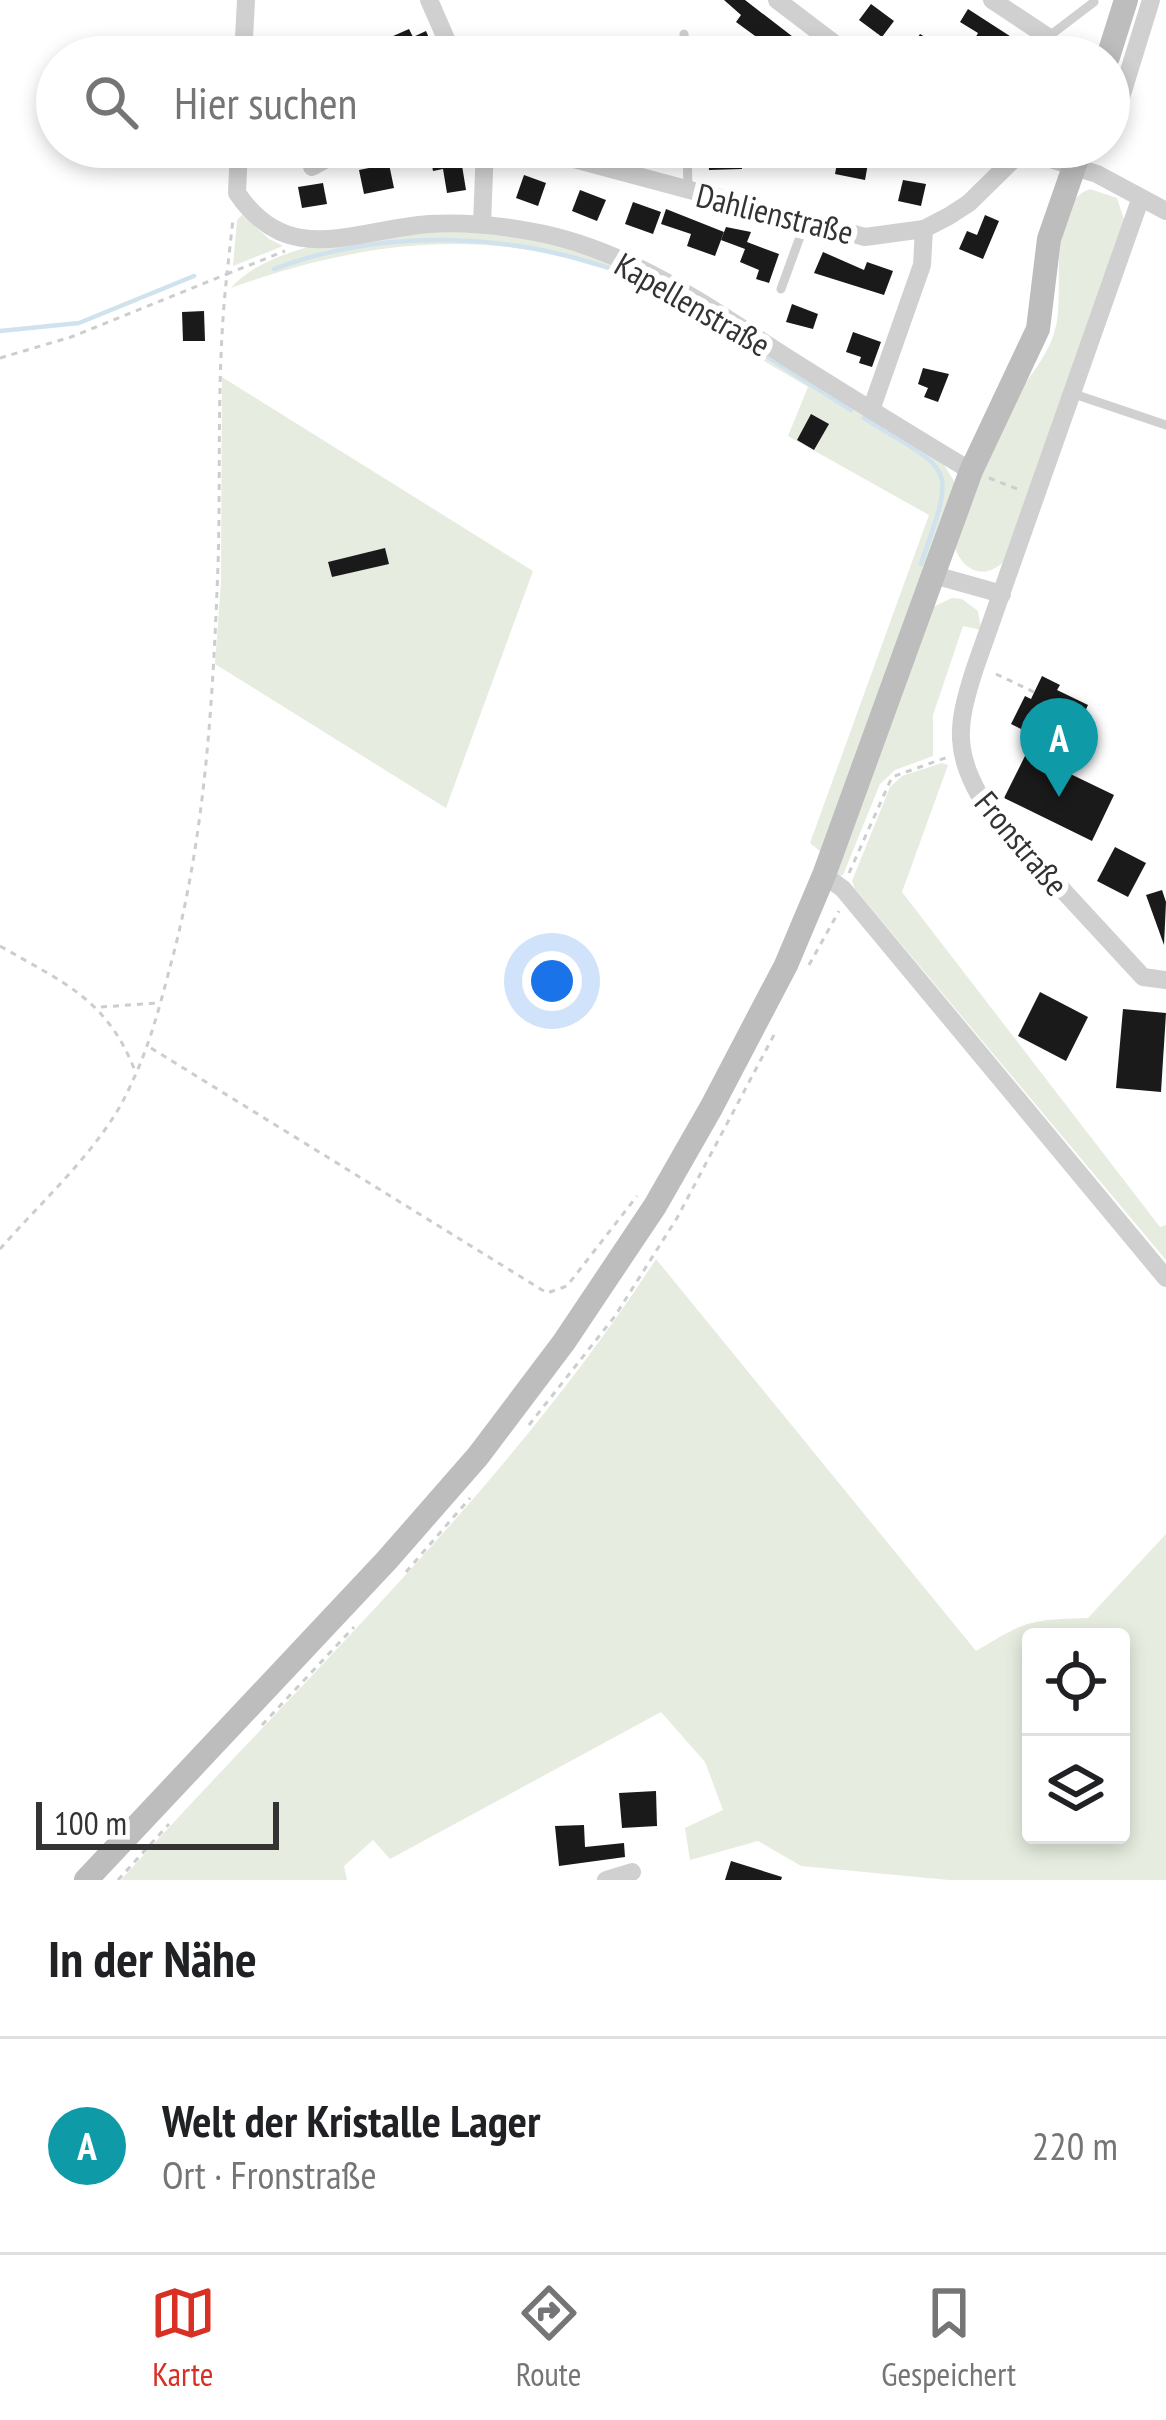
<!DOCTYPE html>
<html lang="de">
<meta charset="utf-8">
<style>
:root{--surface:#fff;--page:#f6f6f6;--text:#202124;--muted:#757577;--line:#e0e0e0;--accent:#d93025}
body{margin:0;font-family:"PT Sans Narrow",sans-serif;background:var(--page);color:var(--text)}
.controls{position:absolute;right:36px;bottom:36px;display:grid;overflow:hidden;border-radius:12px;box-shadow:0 6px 18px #0003}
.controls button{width:108px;height:108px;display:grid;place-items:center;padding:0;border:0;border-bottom:3px solid var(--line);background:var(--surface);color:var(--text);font:60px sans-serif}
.scale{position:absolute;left:36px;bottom:30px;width:243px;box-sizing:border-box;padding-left:12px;border:6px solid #333;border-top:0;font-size:33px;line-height:42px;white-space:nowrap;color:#333;-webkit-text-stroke:9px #fff;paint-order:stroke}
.you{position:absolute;left:552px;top:981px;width:42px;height:42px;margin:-30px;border:9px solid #fff;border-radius:50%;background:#1a73e8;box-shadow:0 0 0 18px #1a73e833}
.badge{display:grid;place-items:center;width:78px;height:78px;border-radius:50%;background:var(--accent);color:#fff;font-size:39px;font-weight:700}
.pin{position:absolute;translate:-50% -99px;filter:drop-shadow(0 3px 6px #0008)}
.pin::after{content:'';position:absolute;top:63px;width:42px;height:36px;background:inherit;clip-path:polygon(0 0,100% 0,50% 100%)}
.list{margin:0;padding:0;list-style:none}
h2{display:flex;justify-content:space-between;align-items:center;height:156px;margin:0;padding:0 48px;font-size:51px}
h2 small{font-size:39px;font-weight:400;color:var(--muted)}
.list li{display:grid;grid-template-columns:78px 1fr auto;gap:36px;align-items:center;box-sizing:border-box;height:216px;padding:0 48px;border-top:3px solid var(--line)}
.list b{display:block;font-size:45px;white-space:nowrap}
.list p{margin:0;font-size:39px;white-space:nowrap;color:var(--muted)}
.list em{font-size:39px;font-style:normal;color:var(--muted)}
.icon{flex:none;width:66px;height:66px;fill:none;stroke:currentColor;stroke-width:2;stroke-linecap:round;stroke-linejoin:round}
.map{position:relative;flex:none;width:1166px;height:1880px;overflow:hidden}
.search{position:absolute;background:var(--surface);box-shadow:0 6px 18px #0003;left:36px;right:36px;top:36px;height:132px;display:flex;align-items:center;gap:30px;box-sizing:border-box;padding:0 42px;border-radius:66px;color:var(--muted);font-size:45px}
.sheet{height:372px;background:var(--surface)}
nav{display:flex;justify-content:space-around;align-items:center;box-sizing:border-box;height:168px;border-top:3px solid var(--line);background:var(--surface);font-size:33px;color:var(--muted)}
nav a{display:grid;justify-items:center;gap:6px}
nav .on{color:var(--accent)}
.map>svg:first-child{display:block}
</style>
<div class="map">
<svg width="1166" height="1880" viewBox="0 0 1166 1880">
<rect width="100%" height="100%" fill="#fff"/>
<g fill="#e6ecdf" fill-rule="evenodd">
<path d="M1090,189l27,9 7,22 -117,338c-20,24 -45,14 -53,-13 15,-49 35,-101 61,-146 15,-25 34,-43 41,-73 9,-36 -11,-121 34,-137z"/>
<path d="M242,215l27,24 14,7 -50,20 4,-46z"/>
<path d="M472,231l84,12 89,32 296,185 13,21 1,11 -133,361 -12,-10 119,-328 -141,-79 20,-49 -169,-100c-10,-14 -32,-17 -49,-22 -119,-39 -244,-19 -359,23 48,-54 174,-56 241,-57z"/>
<path d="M222,377l311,194 -87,237 -231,-144 6,-82z"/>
<path d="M952,598l10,1 16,12 3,19 -18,-4 -30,89v41l-38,14 -15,14 -37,91 -3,1 -3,-3 94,-265z"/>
<path d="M942,763l6,2 -46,127 258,335 6,-2v35l-311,-371 -3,-8 38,-94 12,-11z"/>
<path d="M656,1259l320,392c50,-30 52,-31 112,-33l78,-84v346h-217l-148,-14 -43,-25 -68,19 -5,-32 38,-18 -18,-48 -44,-50 -271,147 -17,-19 -29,26 3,14h-226c183,-203 386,-391 535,-621zM1031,1637h90v198h-90z"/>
</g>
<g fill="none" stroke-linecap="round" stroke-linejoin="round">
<g stroke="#cfe2ee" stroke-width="4.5">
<path d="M274,269c115,-43 242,-36 355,6"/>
<path d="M646,284l54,30 151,96"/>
<path d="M0,331l79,-8 115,-47"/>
<path d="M864,418c90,56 93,43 57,146"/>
</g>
</g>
<g fill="#1a1a1a">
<path d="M724,0h21l74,57h-35l-48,-35 5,-7z"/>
<path d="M871,4l23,17 -12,16 -23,-17z"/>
<path d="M968,9l48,31 -11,17h-24l1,-6 -10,-7 6,-11 -18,-11z"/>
<path d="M409,29l4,8 13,-6 6,14 -26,12h-25l-6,-13z"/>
<path d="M920,34l39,23h-53z"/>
<path d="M267,40l33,1 -1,16h-33z"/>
<path d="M667,40v17h-29l-1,-16z"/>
<path d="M459,147l7,43 -19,3 -4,-24 -10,2 -2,-11 -35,6 -3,-18z"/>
<path d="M708,147h33l1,22 -33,1z"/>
<path d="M839,153l30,5 -4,22 -30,-6z"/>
<path d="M389,164l5,24 -30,6 -5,-24z"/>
<path d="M524,175l22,8 -8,23 -22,-8z"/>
<path d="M903,180l23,4 -5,22 -23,-5z"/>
<path d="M323,183l4,21 -25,4 -4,-21z"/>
<path d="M580,190l26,10 -9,21 -25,-10z"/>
<path d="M633,202l28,10 -8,22 -28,-10z"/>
<path d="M666,209l58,23 -9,24 -28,-10 4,-12 -30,-10z"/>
<path d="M985,215l14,6 -16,38 -24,-10 8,-18 10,4z"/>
<path d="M726,227l25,5 -4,10 32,12 -10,29 -13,-4 3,-9 -19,-8 5,-13 -24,-9z"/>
<path d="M823,252l41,18 3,-8 26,9 -9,24 -70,-22z"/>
<path d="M792,304l26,10 -5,15 -27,-7z"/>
<path d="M204,311l1,30h-22l-1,-29z"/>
<path d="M853,332l28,10 -9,25 -13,-4 2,-6 -15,-5z"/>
<path d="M923,368l26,6 -11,28 -14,-5 4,-9 -10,-4z"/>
<path d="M811,414l18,10 -15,26 -17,-10z"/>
<path d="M385,548l4,16 -57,13 -4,-15z"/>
<path d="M1042,676l18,9 -3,5 31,15 -30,63 56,27 -22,46 -88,-43 31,-62 -24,-12 14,-28 6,3z"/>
<path d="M1115,847l31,16 -18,34 -31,-16z"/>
<path d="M1162,890l4,12 -2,43 -18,-50z"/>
<path d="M1040,992l48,25 -22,44 -48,-25z"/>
<path d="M1123,1009l43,4 -5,79 -45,-4z"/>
<path d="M656,1791l1,35 -35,2 -3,-35z"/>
<path d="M584,1825l1,22 39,-4 1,14 -66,9 -4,-40z"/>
<path d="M731,1861l51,16 -1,3h-56z"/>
</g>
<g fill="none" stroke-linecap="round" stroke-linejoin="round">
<g stroke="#cdcdcd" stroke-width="3" stroke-dasharray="6 6" stroke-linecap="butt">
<path d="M0,358l71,-21 156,-63 6,-55"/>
<path d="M989,478l31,12"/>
<path d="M996,674l40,19 2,-3"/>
<path d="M849,873l43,-96 56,-20"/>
<path d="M0,946c64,37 107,53 135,125"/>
<path d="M809,965l30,-54"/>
<path d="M101,1007l56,-4"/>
<path d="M151,1048l396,245 20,-7 70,-90"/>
<path d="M0,1249c41,-47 100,-100 127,-156 24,-49 32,-85 46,-137 33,-127 40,-259 45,-390 3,-98 -2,-194 9,-292l58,-23"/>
<path d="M529,1425l86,-109 62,-98 98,-185"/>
<path d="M406,1572l64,-74"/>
<path d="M262,1725l92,-98"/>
<path d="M118,1880l51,-56"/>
</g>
<g stroke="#d0d0d0" stroke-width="9">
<path d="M684,34l1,23"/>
<path d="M1048,37l46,-35"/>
<path d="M687,147l1,43"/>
<path d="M781,289l24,-66"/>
<path d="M1074,394l92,31"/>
</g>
<g stroke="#d0d0d0" stroke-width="18">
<path d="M429,0l25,57"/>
<path d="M777,0l75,57"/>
<path d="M992,0l56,37 -4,20"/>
<path d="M243,57l3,-57"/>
<path d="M1109,136l42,-136"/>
<path d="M239,147l-2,46c51,76 116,37 192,31 33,-2 67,1 100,7 95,16 175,73 254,124 62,39 125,78 188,116"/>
<path d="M1019,149l78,25 69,37"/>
<path d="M487,157l37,-5 35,3 306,82 59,-8 25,-13 20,-13 57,-56"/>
<path d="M312,167l36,-20"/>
<path d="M1140,200l-165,468c-19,59 -22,84 11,139l157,170 23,3"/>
<path d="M482,224l3,-77"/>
<path d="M871,410l51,-145 2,-36"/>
<path d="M934,575l68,19"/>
<path d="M824,875l19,14 323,389"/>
<path d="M606,1880l26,-8"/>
</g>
<g stroke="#bdbdbd" stroke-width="24">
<path d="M1108,57l18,-57"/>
<path d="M86,1880l301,-320 91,-104 86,-114 91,-136 56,-98 75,-143 38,-90 147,-404 67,-142 11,-90 32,-92"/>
</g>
</g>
<g text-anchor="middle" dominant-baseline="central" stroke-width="12" stroke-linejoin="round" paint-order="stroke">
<g font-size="33" fill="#333" stroke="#fff">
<text transform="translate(775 213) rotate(14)">Dahlienstraße</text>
<text transform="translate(693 304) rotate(30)">Kapellenstraße</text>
<text transform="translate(1022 843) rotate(50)">Fronstraße</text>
</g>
</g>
</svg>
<div class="controls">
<button><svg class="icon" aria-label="locate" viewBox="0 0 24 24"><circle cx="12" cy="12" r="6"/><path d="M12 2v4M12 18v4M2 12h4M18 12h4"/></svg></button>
<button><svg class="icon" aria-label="layers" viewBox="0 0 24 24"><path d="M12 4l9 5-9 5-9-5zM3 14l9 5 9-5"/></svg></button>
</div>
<div class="scale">100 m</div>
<div class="you"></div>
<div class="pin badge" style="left:1059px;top:797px;background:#0f9aa8">A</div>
<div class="search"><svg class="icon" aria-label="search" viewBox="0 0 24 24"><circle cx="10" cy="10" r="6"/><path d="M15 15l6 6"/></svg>Hier suchen</div>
</div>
<section class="sheet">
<h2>In der Nähe<small></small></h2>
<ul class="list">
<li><span class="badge" style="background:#0f9aa8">A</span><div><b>Welt der Kristalle Lager</b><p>Ort · Fronstraße</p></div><em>220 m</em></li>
</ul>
</section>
<nav>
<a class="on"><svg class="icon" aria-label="map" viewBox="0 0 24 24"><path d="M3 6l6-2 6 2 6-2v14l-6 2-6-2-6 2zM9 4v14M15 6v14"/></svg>Karte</a>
<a><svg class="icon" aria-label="directions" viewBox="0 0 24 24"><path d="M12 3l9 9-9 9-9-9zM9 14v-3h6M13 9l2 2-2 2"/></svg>Route</a>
<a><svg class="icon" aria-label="saved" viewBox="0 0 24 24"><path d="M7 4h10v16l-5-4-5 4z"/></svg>Gespeichert</a>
</nav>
